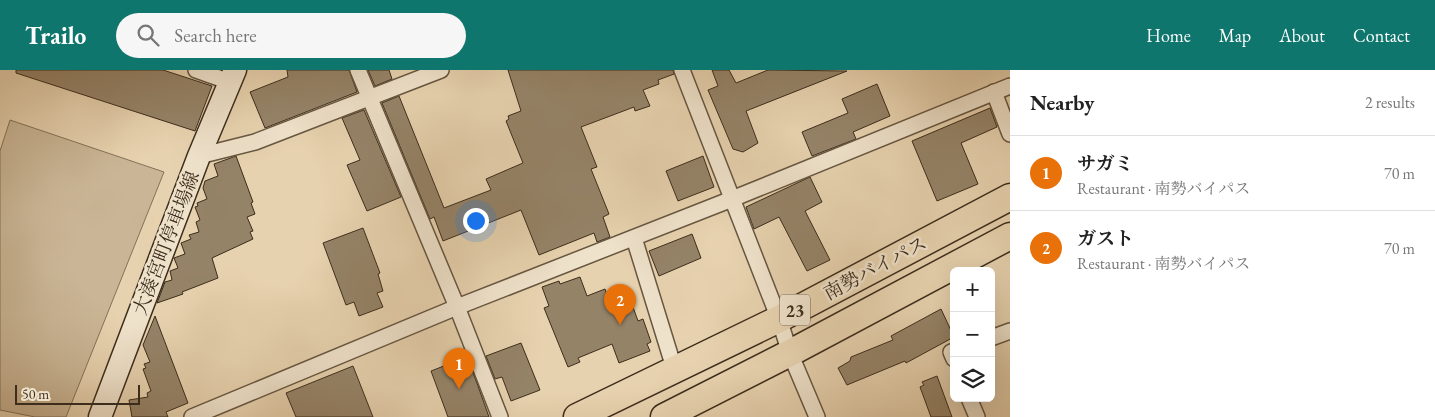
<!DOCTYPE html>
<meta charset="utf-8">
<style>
:root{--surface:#fff;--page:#f6f6f6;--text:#222;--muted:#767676;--line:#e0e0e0;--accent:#0f766e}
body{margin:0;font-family:"EB Garamond","Noto Serif JP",serif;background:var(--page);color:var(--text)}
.controls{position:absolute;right:15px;bottom:15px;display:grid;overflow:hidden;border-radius:8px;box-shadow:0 5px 20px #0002}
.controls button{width:45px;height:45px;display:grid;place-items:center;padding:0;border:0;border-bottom:1px solid var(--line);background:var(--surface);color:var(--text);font:25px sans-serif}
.scale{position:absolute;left:15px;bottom:12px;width:125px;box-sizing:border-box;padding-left:5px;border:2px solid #3c2d1c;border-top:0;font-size:14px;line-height:18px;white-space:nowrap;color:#3c2d1c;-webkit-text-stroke:4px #efe2cb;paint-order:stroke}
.you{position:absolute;left:475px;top:150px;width:18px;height:18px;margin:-12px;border:4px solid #fff;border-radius:50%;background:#1a73e8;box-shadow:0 0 0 8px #1a73e833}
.badge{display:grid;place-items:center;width:32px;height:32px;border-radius:50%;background:var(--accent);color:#fff;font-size:16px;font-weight:700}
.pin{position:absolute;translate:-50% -41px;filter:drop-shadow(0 1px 2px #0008)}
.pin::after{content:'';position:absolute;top:26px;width:18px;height:15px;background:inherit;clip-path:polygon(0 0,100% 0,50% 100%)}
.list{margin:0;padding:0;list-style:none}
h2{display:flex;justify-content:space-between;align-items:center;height:65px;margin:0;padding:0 20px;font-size:21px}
h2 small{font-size:16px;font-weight:400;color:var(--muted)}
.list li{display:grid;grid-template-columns:32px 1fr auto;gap:15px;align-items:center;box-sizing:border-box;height:75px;padding:0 20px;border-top:1px solid var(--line)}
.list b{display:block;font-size:19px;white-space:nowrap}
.list p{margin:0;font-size:16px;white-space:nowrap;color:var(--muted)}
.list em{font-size:16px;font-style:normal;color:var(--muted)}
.icon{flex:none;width:28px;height:28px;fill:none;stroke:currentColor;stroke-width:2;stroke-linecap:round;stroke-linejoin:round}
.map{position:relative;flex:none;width:1010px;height:347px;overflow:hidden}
header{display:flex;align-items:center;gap:30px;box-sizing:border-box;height:70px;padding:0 25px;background:var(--accent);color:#fff}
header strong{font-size:24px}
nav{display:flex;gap:28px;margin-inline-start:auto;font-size:18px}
.search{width:350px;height:45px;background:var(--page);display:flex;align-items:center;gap:12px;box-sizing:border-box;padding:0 18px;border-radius:28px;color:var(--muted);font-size:19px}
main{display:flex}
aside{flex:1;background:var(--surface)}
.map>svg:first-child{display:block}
</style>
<header>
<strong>Trailo</strong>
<div class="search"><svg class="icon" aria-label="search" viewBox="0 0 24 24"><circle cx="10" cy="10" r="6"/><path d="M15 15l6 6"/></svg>Search here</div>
<nav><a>Home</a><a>Map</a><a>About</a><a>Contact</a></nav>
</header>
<main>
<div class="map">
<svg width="1010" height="347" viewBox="0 0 1010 347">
<rect width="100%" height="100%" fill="#e7d2af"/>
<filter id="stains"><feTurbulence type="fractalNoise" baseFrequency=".004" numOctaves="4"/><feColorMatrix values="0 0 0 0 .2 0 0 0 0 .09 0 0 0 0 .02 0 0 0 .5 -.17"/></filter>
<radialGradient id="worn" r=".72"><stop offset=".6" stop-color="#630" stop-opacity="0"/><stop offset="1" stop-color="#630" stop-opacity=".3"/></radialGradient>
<path fill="#cab696" stroke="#837259" d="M10,50l154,52 -98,245h-31l-35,-7v-259z"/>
<g fill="#958368" stroke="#3c2d1c">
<path d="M16,0h147l49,16 -17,45 -179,-58z"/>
<path d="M287,0h62l8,22 -92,36 -15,-36 38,-15z"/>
<path d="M368,0h21l3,9 -17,7z"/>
<path d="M508,0h165l1,4 -16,6 1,4 -16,6 7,16 -15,5 -1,-4 -53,20 16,40 -6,2 18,45 -6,3 7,20 -13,5 -3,-9 -55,22 -18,-45 -78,31 -9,-24 -4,2 -48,-116 17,-7 45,112 47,-18 -5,-11 37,-16 -17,-42 3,-2 -1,-3 13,-5z"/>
<path d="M712,0h17l7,13 32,-13 79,1 -101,40 12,32 -15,9 -10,-3 -25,-59 10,-4z"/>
<path d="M877,14l13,32 -37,16 3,7 -44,17 -10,-24 46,-19 -6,-14z"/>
<path d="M990,38l7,19 -36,16 17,41 -41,17 -25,-60z"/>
<path d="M364,40l37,87 -34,14 -20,-46 13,-5 -18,-42z"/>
<path d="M236,86l17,46 -2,1 4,11 -8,3 6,14 -3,1 3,7 -41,19 6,20 -36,14 1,2 -26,9 8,-21 7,-2 -2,-9 8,-3 -4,-10 11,-4 -4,-11 10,-4 -2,-4 10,-3 -3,-10 4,-2 -5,-13 3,-1 -1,-3 10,-4 -4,-11 2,-7 13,-5 -4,-12z"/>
<path d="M703,86l11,31 -36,14 -12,-30z"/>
<path d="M810,107l12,25 -17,9 25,49 -23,11 -28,-54 -25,12 -8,-22z"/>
<path d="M363,158l17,45 -2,1 5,17 -6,2 6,14 -24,9 -5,-14 -8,3 -23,-62z"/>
<path d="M692,164l9,24 -42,18 -10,-25z"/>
<path d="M580,207l7,19 18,-7 5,14 19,-7 9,25 5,-2 8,23 -4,2 3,7 -31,12 -7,-19 -34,14 2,4 -12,5 -24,-59 5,-2 -7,-19 17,-6 1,3z"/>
<path d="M941,239l13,28 -48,26 -1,-2 -58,24 -9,-17 12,-7 1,-4 42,-17 -2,-4z"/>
<path d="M155,246l33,87 -22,9 2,5h-36l-3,-17 19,-3 -1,-4 4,-2 -8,-22 3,-1 -2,-4 6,-2 -7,-17z"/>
<path d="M521,273l19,47 -29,11 -9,-24 -7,2 -9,-23z"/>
<path d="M467,287l11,29 11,31h-41l-17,-46z"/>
<path d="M353,296l20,51h-77l-10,-24z"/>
<path d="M937,306l15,41h-21l-11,-30 4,-2 -2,-3z"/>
</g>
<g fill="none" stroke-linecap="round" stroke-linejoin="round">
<defs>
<g id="minor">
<path d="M196,0l34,12"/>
<path d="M358,0l99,237 43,110"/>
<path d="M682,0l97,249 11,34 27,64"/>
<path d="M994,22l16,42"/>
<path d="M199,86l56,-14 186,-72"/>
<path d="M634,168l41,133"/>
<path d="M991,268l19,-7"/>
<path d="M954,281l-3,1 3,7"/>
<path d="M969,328l8,19"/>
<path d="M192,347l265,-110 275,-108 278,-113"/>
</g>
<path id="secondary" d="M100,347l99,-261 36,-86"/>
<g id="trunk">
<path d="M577,347l202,-98 231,-122"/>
<path d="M664,347l126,-64 220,-117"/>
</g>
</defs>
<use href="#minor" stroke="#675641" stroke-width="18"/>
<use href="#secondary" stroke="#3c2d1c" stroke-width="25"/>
<use href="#trunk" stroke="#3c2d1c" stroke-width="29"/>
<use href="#minor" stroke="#efe2cb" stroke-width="15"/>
<use href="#secondary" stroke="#efe2cb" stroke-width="22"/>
<use href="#trunk" stroke="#e7d2af" stroke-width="26"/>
</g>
<g text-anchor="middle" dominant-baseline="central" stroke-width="5" stroke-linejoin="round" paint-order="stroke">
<rect fill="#efe2cb" stroke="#726350" stroke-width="1" x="780" y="224.5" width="30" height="31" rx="4"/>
<g font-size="18" font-weight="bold" fill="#3c2d1c">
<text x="795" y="240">23</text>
</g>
<g font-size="19" fill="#3c2d1c" stroke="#efe2cb">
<text transform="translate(166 173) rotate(-69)">大湊宮町停車場線</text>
<text transform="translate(875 198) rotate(-28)">南勢バイパス</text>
</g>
</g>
<rect width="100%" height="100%" filter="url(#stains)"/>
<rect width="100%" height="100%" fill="url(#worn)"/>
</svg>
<div class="controls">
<button>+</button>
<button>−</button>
<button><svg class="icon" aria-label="layers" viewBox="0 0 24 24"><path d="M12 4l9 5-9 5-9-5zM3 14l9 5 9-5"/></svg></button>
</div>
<div class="scale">50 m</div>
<div class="you"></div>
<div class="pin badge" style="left:459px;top:319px;background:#e8710a">1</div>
<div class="pin badge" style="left:620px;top:255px;background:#e8710a">2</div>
</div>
<aside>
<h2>Nearby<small>2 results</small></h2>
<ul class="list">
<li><span class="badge" style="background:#e8710a">1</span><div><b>サガミ</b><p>Restaurant · 南勢バイパス</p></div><em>70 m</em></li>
<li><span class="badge" style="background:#e8710a">2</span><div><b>ガスト</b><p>Restaurant · 南勢バイパス</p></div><em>70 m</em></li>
</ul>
</aside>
</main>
